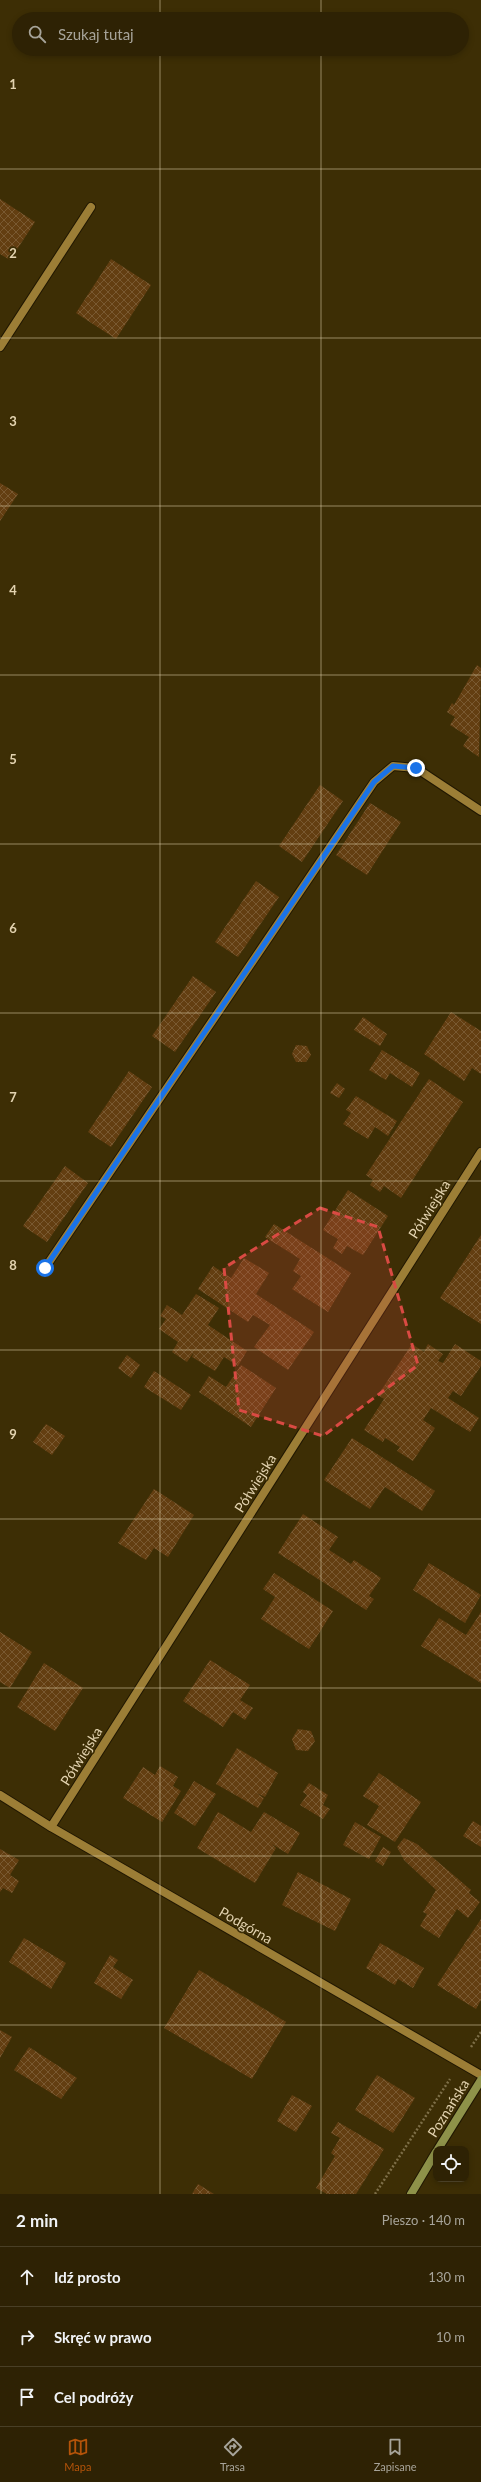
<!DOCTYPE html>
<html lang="pl">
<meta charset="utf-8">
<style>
:root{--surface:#2e2204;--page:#3a2f13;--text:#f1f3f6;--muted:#a7a49a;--line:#493f26;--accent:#b45309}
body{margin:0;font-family:Lato,sans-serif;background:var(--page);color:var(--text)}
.controls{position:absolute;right:12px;bottom:12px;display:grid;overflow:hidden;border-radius:8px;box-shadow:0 2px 6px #0003}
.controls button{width:36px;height:36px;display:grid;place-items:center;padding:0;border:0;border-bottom:1px solid var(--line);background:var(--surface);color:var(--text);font:20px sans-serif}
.stop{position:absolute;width:12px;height:12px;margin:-9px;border:3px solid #1a73e8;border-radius:50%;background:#fff}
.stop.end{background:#1a73e8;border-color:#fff;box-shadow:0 1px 4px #0008}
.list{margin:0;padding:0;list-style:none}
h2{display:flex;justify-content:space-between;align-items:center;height:52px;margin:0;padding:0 16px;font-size:17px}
h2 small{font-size:13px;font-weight:400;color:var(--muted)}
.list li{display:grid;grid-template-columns:26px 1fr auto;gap:12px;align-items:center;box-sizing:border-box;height:60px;padding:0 16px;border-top:1px solid var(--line)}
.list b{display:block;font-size:15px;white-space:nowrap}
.list em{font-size:13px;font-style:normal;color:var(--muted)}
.icon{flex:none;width:22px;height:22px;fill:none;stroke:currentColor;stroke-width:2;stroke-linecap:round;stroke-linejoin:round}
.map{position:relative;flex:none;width:481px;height:2194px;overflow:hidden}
.search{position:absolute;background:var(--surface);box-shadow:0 2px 6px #0003;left:12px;right:12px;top:12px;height:44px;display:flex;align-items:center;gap:10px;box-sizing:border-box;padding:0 14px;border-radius:22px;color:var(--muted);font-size:15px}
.sheet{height:232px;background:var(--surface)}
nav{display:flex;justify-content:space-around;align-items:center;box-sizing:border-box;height:56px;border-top:1px solid var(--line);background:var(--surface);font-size:11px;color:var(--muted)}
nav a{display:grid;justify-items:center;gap:2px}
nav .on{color:var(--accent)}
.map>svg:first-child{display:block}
</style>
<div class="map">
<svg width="481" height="2194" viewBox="0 0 481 2194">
<defs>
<pattern id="building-cross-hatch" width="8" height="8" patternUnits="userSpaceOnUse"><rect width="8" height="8" fill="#633e11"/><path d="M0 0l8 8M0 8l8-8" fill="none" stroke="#795931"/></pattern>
</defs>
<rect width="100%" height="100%" fill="#3d2e05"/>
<g fill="url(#building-cross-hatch)">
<path d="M0,199l35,23 -25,38 -10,-6z"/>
<path d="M111,259l40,26 -35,54 -40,-26z"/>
<path d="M0,483l18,11 -18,27z"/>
<path d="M477,665l4,3 -2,89 -16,-11 6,-9 -19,-12 5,-8 -8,-5 5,-9 2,2z"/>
<path d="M320,785l23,16 -41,61 -23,-16z"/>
<path d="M370,803l31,19 -34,53 -31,-20z"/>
<path d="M256,881l23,16 -41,60 -23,-15z"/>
<path d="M193,976l23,16 -41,60 -23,-16z"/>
<path d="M451,1012l30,19v43l-9,-6 -8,13 -40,-27z"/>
<path d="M363,1017l24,17 -7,12 -26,-16z"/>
<path d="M296,1045l11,1 4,9 -5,7h-10l-4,-8z"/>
<path d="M382,1050l38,23 -8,14 -22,-14 -4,7 -17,-10z"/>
<path d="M129,1071l23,16 -41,60 -23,-15z"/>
<path d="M429,1079l34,23 -62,96 -17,-12 -4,6 -10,-7 3,-5 -7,-5z"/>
<path d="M337,1083l8,6 -6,9 -9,-5z"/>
<path d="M356,1096l41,25 -9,15 -13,-9 -7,12 -25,-15 8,-11 -5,-3z"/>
<path d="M65,1166l23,17 -41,59 -24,-16z"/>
<path d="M348,1190l40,26 -25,39 -16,-9 -5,8 -9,-6 5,-9 -15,-9z"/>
<path d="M274,1224l77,49 -23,39 -36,-23 9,-13 -8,-5 7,-12 -35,-22z"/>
<path d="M481,1235v89l-41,-26z"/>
<path d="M244,1258l25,15 -13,21 58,38 -26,38 -34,-23 16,-22 -17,-10 -5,7 -50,-33 15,-23 18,12z"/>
<path d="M196,1294l23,14 -11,17 39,26 -9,15 -14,-9 -9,14 -23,-14 2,-5 -7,10 -15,-10 6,-10 -19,-13 7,-10 -6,-3 7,-11 15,10z"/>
<path d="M412,1344l12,8 4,-8 15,10 -5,7 5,2 12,-19 26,17v5l-20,30 -8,-5 -5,7 31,20 -9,14 -39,-24 -8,12 12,8 -22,33 -16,-10 3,-4 -15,-9 -2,4 -19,-12 20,-31 -6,-4z"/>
<path d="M127,1355l13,10 -9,13 -13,-10z"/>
<path d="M241,1365l35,23 -25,39 -52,-35 10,-16 17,11z"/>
<path d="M154,1371l37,24 -10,15 -37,-23z"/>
<path d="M46,1424l19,12 -13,19 -19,-13z"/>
<path d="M352,1438l83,53 -13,20 -37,-24 -15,22 -46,-29z"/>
<path d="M154,1489l40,26 -26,42 -14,-9 -8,12 -28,-17z"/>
<path d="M303,1514l35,23 -9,13 22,14 3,-4 27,18 -12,18 5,3 -8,11 -88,-57z"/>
<path d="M429,1563l52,32 -16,28 -52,-33z"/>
<path d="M274,1573l59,38 -24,38 -48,-30 14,-22 -12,-8z"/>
<path d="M481,1612v71l-60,-37 18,-28 27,17z"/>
<path d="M0,1632l32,20 -22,36 -10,-6z"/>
<path d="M210,1660l40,25 -10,15 13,8 -8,12 -12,-8 -10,15 -40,-26z"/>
<path d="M44,1663l39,25 -28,43 -38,-24z"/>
<path d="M298,1729l13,2 4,10 -7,10 -12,-1 -4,-11z"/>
<path d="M237,1748l41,25 -13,24 -9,-4 8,5 -6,10 -42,-24z"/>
<path d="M160,1766l18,11 -5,9 8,5 -19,31 -39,-24 20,-31 12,8z"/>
<path d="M379,1773l42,29 -26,40 -28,-17 12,-19 -16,-10z"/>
<path d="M194,1781l22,13 -21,32 -21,-13z"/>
<path d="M309,1783l19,12 -5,10 7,4 -7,10 -23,-14 7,-10 -4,-3z"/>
<path d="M218,1812l33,20 13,-20 36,21 -12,21 -16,-10 4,4 -21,35 -58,-35z"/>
<path d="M473,1821l8,5v21l-18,-11z"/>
<path d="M355,1822l26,15 -12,22 -26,-14z"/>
<path d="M404,1838l13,6 54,46 -2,3 11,9 -12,16 -11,-9 -18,29 -19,-12 7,-12 -4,-2 13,-22 -32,-30 -7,-13z"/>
<path d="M383,1847l8,5 -8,14 -8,-5z"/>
<path d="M0,1849l19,11 -9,15 9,6 -7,12 -9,-5 -3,4z"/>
<path d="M298,1872l53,27 -16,32 -53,-26z"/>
<path d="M481,1919v81l-5,9 -39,-24z"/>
<path d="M24,1938l42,25 -15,26 -42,-27z"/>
<path d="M380,1943l44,25 -11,20 -15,-9 -3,6 -29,-17z"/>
<path d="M110,1955l8,5 -5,7 20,13 -12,19 -27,-16z"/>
<path d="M199,1970l87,52 -34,57 -88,-51z"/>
<path d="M0,2030l12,7 -12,21z"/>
<path d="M29,2047l48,31 -16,21 -47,-29z"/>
<path d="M377,2075l38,23 -22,35 -38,-23z"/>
<path d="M292,2095l20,11 -16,26 -19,-11z"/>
<path d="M338,2122l46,27 -28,45h-29l-11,-6 19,-32 -4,-3 9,-15 -9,-5z"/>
<path d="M198,2184l16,10h-22z"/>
</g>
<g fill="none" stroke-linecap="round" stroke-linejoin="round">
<defs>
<g id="lane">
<path d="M0,347l91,-140"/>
<path d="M45,1268l329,-486 19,-16 23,2"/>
</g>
<g id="street">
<path d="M416,768l65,43"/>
<path d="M0,1795l51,32 430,248"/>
<path d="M51,1827l430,-675"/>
</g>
<g id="secondary">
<path d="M438,2149l43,-69"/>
<path d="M411,2194l25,-42"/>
</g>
</defs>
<use href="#lane" stroke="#201702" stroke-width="10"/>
<use href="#street" stroke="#201702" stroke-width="10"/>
<use href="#secondary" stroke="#201702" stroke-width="10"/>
<g stroke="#7e6f48" stroke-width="2.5" stroke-dasharray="2 2" stroke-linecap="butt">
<path d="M471,2047l10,-15"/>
<path d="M375,2194l75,-115"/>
</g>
<use href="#lane" stroke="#9c7e36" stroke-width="8"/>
<use href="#street" stroke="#9c7e36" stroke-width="8"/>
<use href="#secondary" stroke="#8e9249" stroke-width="8"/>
</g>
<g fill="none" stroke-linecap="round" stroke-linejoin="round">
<path stroke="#1a73e8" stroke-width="5" d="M45,1268l329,-486 19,-16 23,2"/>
</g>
<path fill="#d94a43" fill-opacity="0.2" stroke="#d94a43" stroke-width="3" stroke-dasharray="8 5" stroke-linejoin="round" d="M320,1208l58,19 40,138 -95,71 -84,-26 -15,-142z"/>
<path fill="none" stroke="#e3d3b0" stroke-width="1" stroke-opacity="0.55" d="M160,0v19M321,0v19M160,49v2145M321,49v2145M0,169h481M0,338h481M0,506h481M0,675h481M0,844h481M0,1013h481M0,1181h481M0,1350h481M0,1519h481M0,1688h481M0,1856h481M0,2025h481"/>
<g text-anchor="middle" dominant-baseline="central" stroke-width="3.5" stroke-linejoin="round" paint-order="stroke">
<g font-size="14" fill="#e3d3b0" stroke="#3d2e05">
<text transform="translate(429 1209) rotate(-58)">Półwiejska</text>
<text transform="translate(255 1483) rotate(-58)">Półwiejska</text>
<text transform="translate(81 1756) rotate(-58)">Półwiejska</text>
<text transform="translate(246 1925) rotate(30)">Podgórna</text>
<text transform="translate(448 2108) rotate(-58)">Poznańska</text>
</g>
</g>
<g font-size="13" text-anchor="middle" font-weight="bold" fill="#e3d3b0" stroke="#3d2e05" stroke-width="3.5" stroke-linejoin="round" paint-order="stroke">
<text x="13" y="89">1</text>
<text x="13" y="258">2</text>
<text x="13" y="426">3</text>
<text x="13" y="595">4</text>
<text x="13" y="764">5</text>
<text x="13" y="933">6</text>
<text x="13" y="1102">7</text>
<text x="13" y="1270">8</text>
<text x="13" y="1439">9</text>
</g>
</svg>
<div class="controls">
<button><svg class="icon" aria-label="locate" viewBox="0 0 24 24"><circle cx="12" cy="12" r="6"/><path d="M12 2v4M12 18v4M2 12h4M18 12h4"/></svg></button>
</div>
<div class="stop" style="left:45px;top:1268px"></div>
<div class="stop end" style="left:416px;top:768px"></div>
<div class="search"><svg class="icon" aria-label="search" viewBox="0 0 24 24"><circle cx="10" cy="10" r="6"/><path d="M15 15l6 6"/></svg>Szukaj tutaj</div>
</div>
<section class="sheet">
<h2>2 min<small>Pieszo · 140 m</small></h2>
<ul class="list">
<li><svg class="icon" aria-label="ahead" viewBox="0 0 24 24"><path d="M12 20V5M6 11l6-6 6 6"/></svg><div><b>Idź prosto</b></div><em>130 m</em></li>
<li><svg class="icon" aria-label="right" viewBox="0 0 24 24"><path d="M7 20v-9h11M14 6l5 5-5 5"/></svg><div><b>Skręć w prawo</b></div><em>10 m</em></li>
<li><svg class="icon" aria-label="arrive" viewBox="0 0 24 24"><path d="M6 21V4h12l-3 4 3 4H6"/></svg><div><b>Cel podróży</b></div></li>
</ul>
</section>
<nav>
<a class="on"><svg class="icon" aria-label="map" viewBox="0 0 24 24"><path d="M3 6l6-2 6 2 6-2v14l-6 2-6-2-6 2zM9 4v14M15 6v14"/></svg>Mapa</a>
<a><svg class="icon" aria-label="directions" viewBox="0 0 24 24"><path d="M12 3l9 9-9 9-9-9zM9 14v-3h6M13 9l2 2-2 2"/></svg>Trasa</a>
<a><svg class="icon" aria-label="saved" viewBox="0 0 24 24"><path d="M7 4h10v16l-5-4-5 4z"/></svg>Zapisane</a>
</nav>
